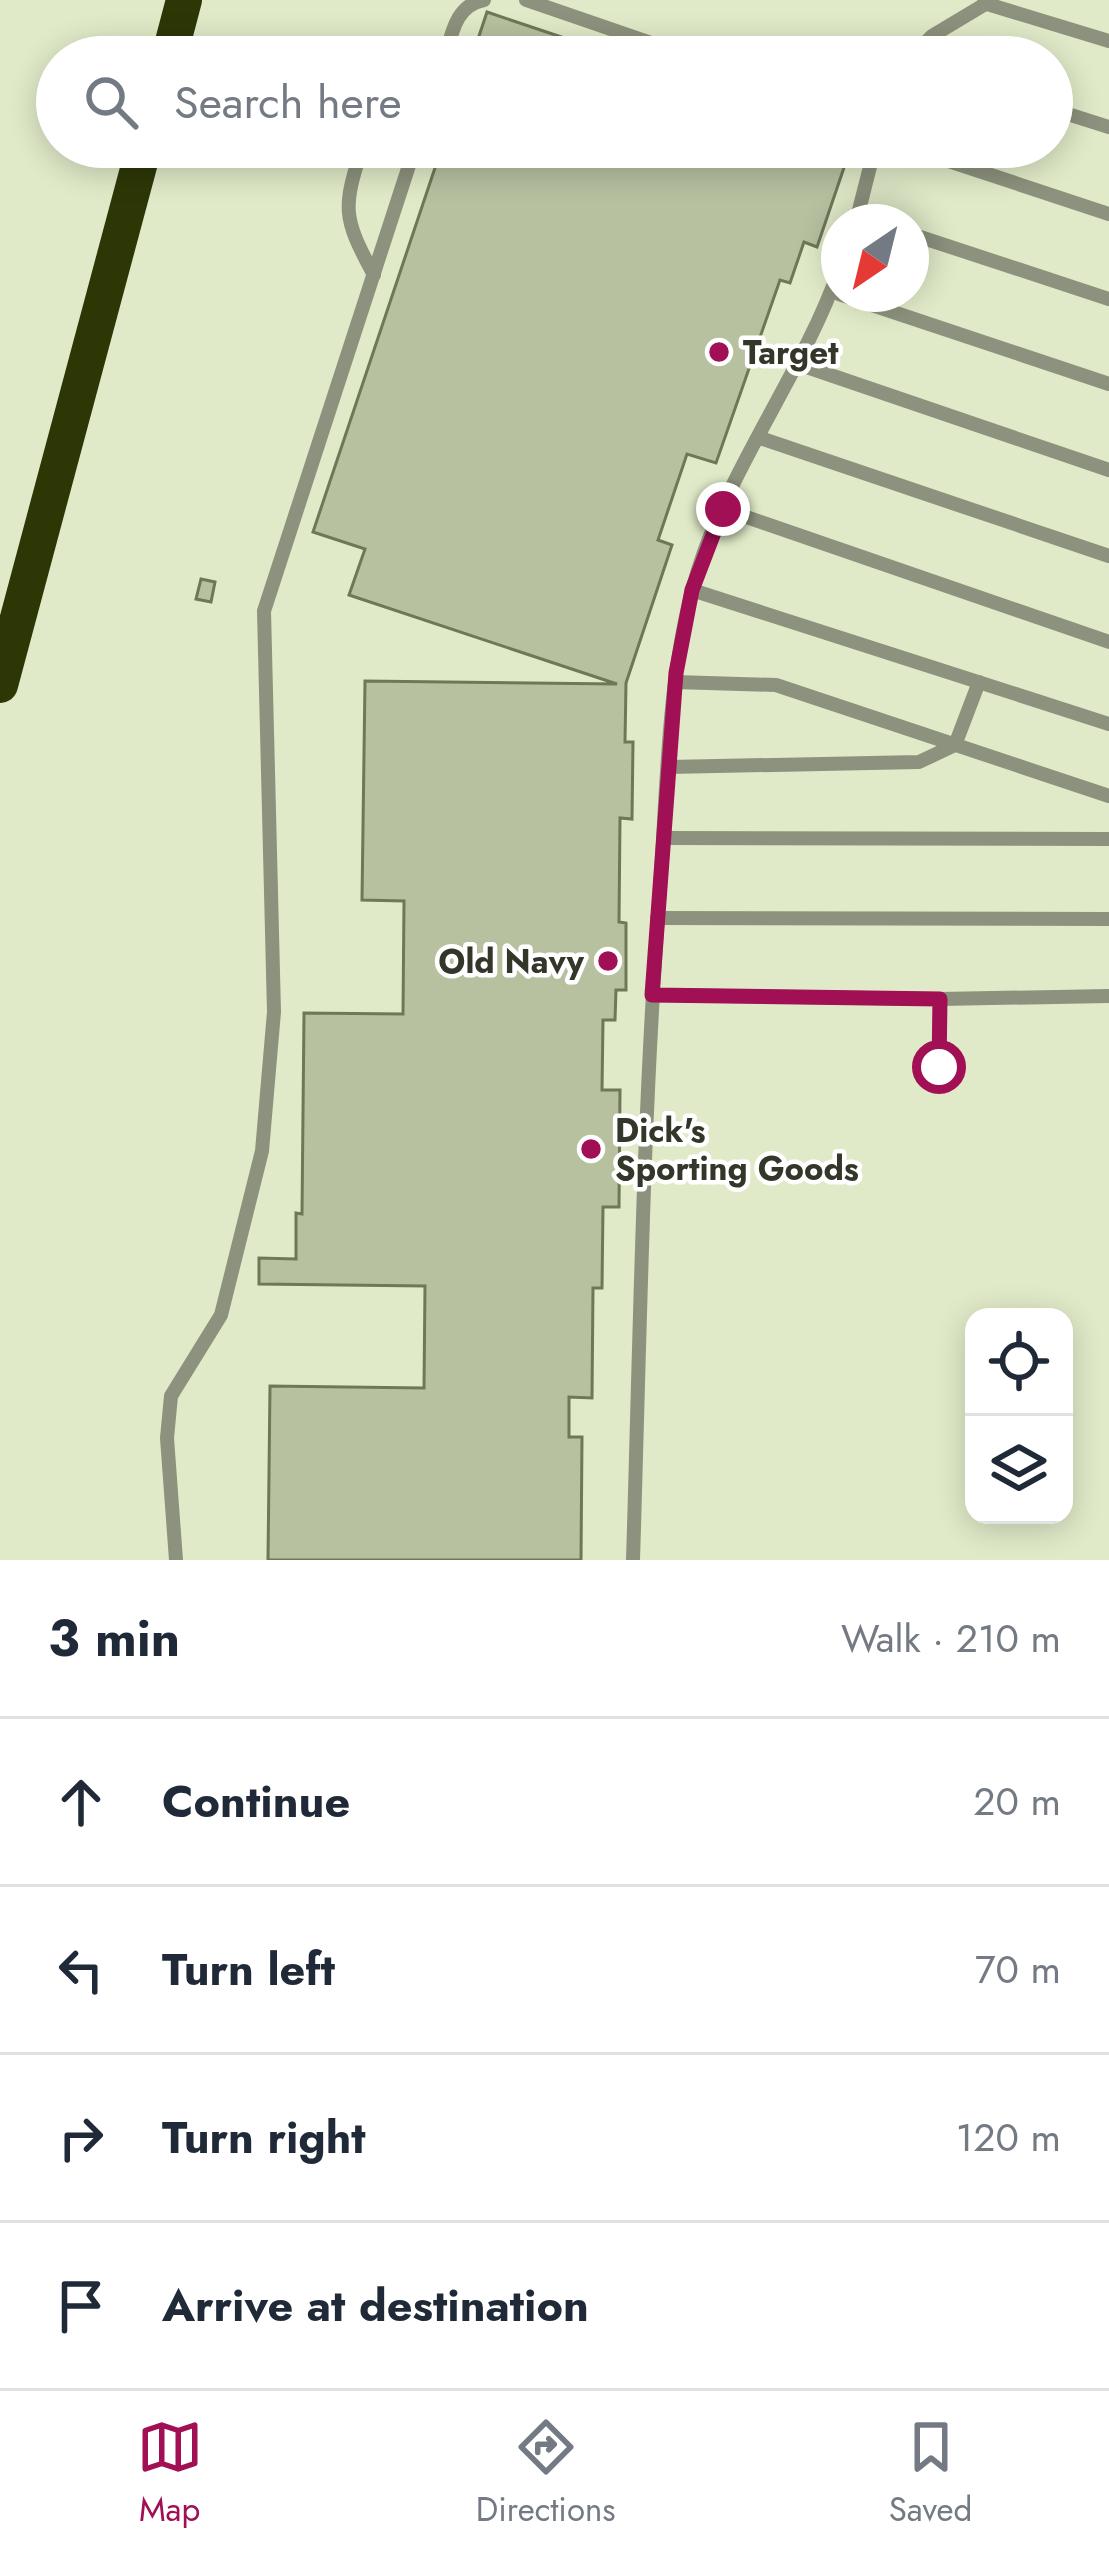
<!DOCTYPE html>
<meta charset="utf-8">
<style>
:root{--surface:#fff;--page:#f2f2f3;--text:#1f2937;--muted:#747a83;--line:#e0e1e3;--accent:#a10f55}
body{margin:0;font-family:Jost,sans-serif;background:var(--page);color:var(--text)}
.controls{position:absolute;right:36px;bottom:36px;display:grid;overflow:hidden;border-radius:24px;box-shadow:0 6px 30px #0003}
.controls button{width:108px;height:108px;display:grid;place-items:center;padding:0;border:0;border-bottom:3px solid var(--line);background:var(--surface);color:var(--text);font:60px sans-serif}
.compass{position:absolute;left:821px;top:204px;width:108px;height:108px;border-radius:50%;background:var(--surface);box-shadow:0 6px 30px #0003;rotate:215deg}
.stop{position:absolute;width:36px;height:36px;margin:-27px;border:9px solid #a10f55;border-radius:50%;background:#fff}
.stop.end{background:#a10f55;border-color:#fff;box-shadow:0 3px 12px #0008}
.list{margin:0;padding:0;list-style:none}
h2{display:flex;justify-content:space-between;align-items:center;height:156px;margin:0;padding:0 48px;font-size:51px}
h2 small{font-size:39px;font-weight:400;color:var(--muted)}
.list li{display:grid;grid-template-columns:78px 1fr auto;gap:36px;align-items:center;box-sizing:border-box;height:168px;padding:0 48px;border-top:3px solid var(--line)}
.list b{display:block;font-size:45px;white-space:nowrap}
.list em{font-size:39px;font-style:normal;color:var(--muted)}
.icon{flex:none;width:66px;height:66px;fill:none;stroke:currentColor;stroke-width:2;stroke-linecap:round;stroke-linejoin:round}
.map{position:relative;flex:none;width:1109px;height:1560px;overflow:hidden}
.search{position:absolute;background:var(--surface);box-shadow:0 6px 30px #0003;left:36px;right:36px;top:36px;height:132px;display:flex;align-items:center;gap:30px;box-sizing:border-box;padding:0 42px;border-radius:66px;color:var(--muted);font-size:45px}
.sheet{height:828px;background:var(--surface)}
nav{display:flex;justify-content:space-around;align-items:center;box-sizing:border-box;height:168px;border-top:3px solid var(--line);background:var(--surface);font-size:33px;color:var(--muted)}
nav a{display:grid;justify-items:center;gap:6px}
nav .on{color:var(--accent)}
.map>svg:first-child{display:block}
</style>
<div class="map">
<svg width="1109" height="1560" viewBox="0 0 1109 1560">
<rect width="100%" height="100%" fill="#e0eac8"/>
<g fill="#b7c1a0" stroke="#6e7758" stroke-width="3">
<path d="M487,12l134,45h-149z"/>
<path d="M442,147h409l-34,100 -13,-5 -14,41 -10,-3 -64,183 -29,-9 -29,86 14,5 -46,138 -1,59h8l-1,77 -12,-1 -1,104 7,1v67h-10l-1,30h-12l-1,70h18l-1,117h-16l-1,81h-9l-1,110 -23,-1v40h13l-1,123h-313l2,-174 154,2 1,-102 -166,-2v-26l37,1v-46l6,1 2,-201 99,1 1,-113 -42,-1 3,-219 252,3 -268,-89 16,-46 -52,-17z"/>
<path d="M201,579l14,3 -4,20 -15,-3z"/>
</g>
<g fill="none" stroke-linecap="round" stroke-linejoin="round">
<g stroke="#8c927d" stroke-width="14">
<path d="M526,0l166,57"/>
<path d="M984,3l125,38"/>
<path d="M391,57l2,-6"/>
<path d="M445,57c7,-24 11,-52 39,-57"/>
<path d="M911,57l21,-21 60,-36"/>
<path d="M1052,109l57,18"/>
<path d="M362,147c-19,62 -20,69 12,128"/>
<path d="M906,147l203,67"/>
<path d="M856,222l19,-75"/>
<path d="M911,234l198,65"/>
<path d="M839,294l270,90"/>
<path d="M798,364l311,106"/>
<path d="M760,438l349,118"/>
<path d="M723,509l386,133"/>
<path d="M692,590l417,134"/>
<path d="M675,682l101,3 333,111"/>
<path d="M669,767l250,-5 36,-17 24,-63"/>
<path d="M663,838l446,1"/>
<path d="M657,918l452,1"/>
<path d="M652,995l288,4"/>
<path d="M939,1067l1,-68 169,-3"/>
<path d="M176,1560l-9,-122 4,-42 50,-81 41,-164 12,-139 -10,-401 151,-464"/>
<path d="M633,1560c7,-224 10,-448 27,-672 7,-98 7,-201 32,-297 29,-114 108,-211 147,-321"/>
</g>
<g stroke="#2d3706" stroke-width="36">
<path d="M169,57l15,-57"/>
<path d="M0,685l144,-538"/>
</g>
</g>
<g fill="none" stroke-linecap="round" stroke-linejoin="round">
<path stroke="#a10f55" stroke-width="15" d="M723,509l-31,81 -16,83 -24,322 288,4 -1,68"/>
</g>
<g fill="#a10f55" stroke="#fff" stroke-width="4.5">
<circle cx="719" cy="352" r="12"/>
<circle cx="608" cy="961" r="12"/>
<circle cx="591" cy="1149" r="12"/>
</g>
<g text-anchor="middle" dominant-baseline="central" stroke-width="9" stroke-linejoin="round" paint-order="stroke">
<g font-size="33" font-weight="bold" fill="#33372a" stroke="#fff" text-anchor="start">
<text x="743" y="352">Target</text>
<text x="584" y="961" text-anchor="end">Old Navy</text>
<text x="615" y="1130">Dick's<tspan x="615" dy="38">Sporting Goods</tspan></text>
</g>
</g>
</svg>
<div class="controls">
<button><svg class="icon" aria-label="locate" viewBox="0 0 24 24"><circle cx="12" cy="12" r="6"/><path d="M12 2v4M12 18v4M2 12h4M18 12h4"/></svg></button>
<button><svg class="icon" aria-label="layers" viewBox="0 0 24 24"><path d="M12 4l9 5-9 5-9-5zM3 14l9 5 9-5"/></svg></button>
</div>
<svg class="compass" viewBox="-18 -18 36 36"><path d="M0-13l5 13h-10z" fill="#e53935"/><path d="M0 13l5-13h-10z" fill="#747a83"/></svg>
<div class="stop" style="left:939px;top:1067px"></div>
<div class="stop end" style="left:723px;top:509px"></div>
<div class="search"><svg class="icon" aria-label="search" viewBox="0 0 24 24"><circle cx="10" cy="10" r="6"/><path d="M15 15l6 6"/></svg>Search here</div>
</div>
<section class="sheet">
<h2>3 min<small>Walk · 210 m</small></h2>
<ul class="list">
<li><svg class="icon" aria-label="ahead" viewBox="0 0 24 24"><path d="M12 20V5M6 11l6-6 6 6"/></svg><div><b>Continue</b></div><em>20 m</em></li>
<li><svg class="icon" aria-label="left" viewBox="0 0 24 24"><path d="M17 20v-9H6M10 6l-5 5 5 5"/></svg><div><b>Turn left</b></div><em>70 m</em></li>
<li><svg class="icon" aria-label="right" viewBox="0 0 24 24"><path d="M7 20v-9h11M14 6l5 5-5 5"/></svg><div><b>Turn right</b></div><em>120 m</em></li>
<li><svg class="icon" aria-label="arrive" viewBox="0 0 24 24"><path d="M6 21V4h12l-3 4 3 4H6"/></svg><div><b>Arrive at destination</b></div></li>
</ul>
</section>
<nav>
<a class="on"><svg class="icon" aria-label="map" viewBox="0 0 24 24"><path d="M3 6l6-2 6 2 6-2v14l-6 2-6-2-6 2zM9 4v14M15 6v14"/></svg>Map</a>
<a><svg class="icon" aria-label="directions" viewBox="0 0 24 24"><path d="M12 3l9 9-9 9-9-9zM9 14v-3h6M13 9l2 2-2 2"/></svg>Directions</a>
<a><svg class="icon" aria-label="saved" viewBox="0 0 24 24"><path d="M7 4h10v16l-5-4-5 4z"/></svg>Saved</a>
</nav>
